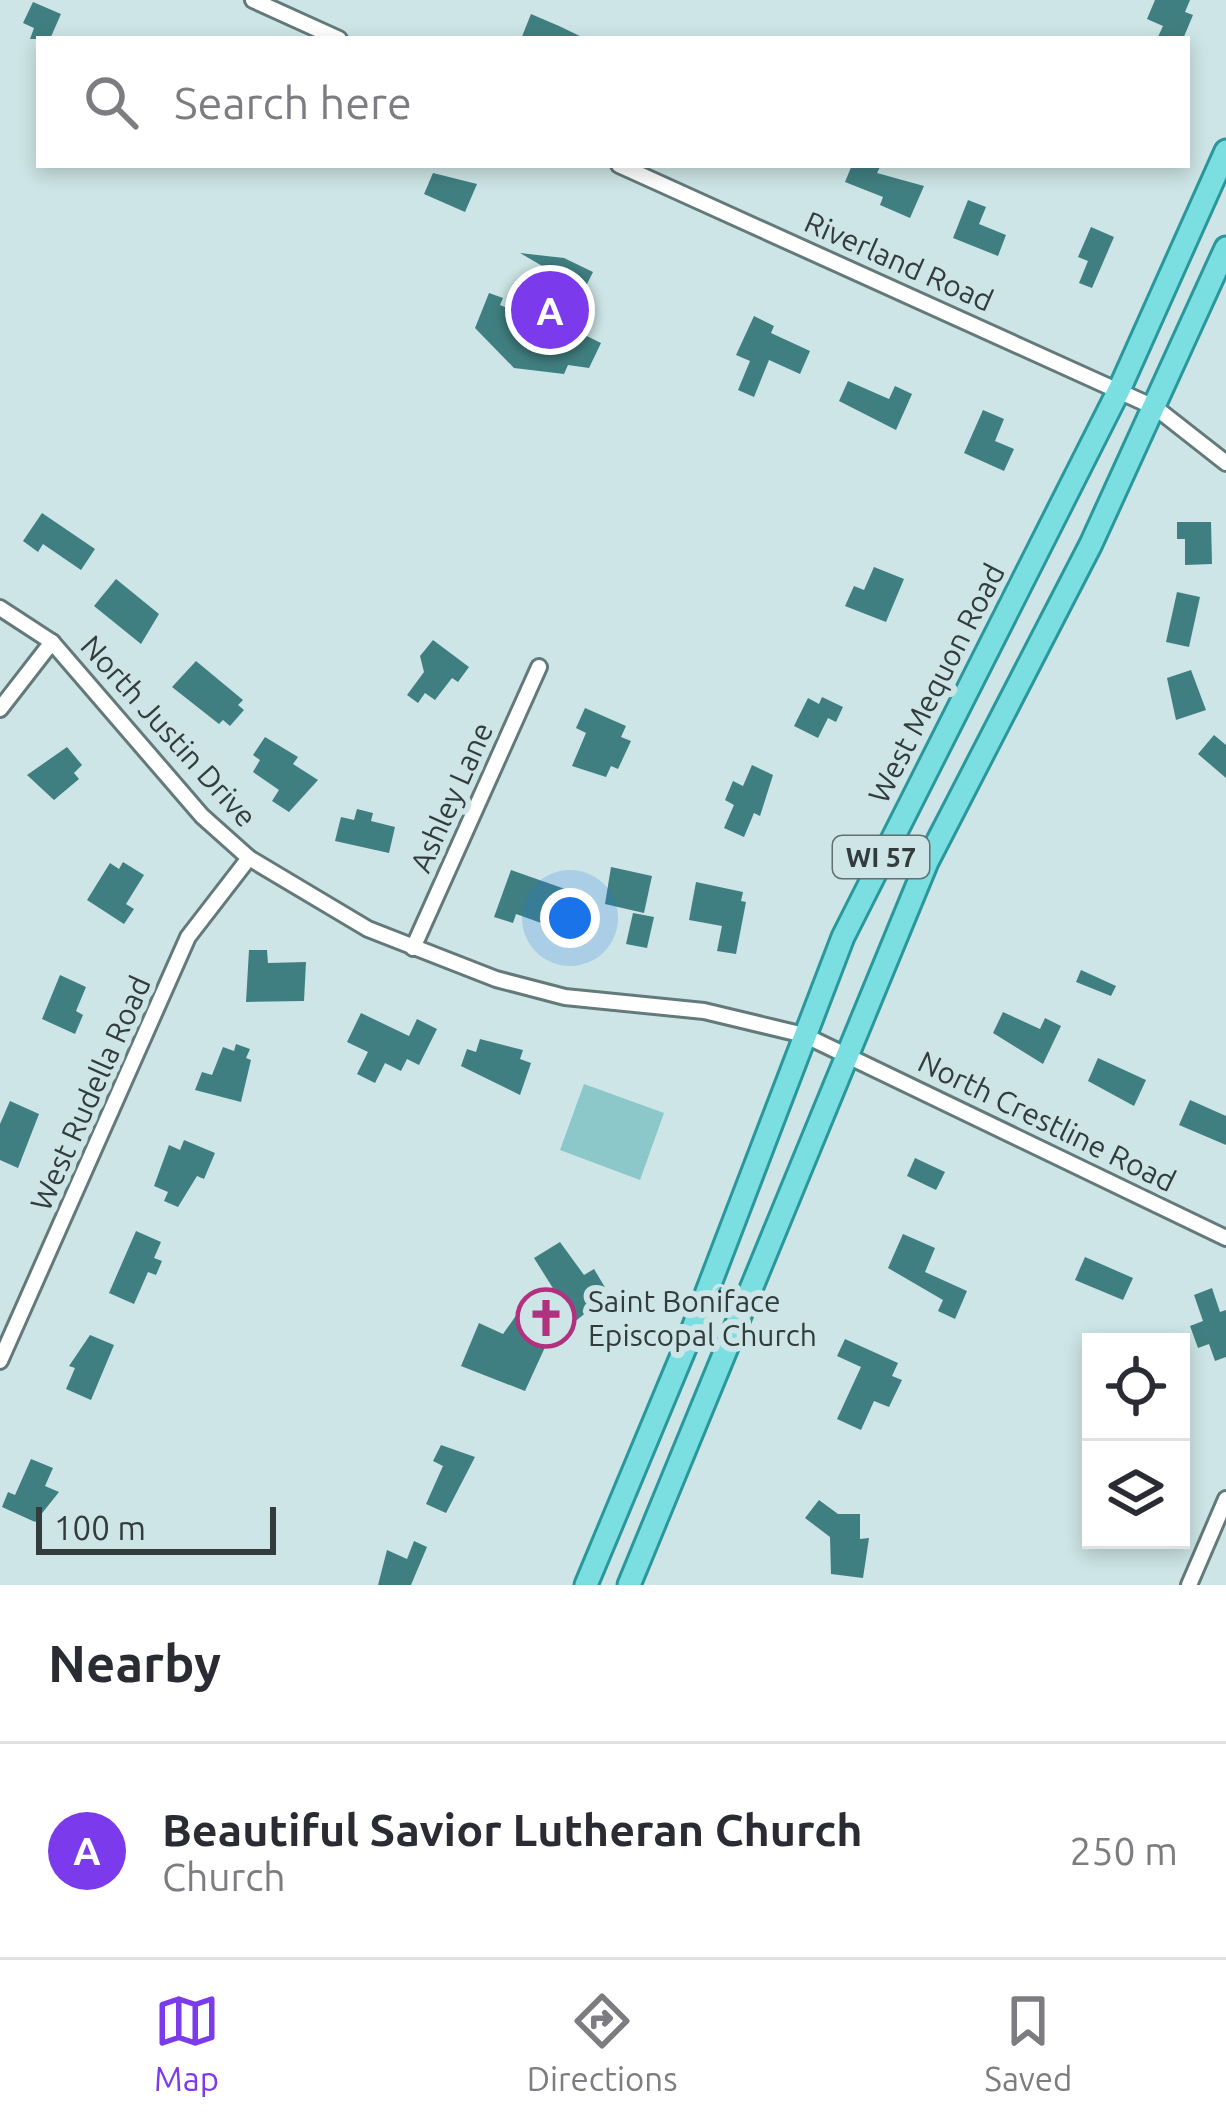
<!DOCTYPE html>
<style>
:root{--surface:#fff;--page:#f7f7f7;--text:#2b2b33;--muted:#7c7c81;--line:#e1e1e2;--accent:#7c3aed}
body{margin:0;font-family:Ubuntu,sans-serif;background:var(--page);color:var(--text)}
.controls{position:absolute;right:36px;bottom:36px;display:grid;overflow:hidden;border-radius:0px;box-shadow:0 6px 18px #0003}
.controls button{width:108px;height:108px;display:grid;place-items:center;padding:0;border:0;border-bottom:3px solid var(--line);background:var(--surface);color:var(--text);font:60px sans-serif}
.scale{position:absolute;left:36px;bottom:30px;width:240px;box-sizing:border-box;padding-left:12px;border:6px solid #333c3d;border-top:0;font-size:33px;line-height:42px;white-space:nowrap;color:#333c3d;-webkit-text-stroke:9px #cde5e6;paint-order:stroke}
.you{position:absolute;left:570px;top:918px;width:42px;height:42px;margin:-30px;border:9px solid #fff;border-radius:50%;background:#1a73e8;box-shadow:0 0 0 18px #1a73e833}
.badge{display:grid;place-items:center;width:78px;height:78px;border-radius:50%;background:var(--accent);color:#fff;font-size:39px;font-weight:700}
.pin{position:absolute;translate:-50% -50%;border:6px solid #fff;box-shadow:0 3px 12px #0006}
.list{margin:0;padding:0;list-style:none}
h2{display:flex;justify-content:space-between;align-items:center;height:156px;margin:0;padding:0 48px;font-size:51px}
h2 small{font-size:39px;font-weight:400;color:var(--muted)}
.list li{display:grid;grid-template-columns:78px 1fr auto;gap:36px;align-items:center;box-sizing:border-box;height:216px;padding:0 48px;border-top:3px solid var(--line)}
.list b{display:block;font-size:45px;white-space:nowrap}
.list p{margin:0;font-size:39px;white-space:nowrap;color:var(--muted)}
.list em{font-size:39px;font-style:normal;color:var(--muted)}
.icon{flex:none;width:66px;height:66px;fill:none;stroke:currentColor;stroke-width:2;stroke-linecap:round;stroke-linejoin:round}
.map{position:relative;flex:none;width:1226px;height:1585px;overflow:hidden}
.search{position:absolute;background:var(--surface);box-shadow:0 6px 18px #0003;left:36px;right:36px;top:36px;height:132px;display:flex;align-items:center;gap:30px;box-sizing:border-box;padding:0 42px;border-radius:0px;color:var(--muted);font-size:45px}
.sheet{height:372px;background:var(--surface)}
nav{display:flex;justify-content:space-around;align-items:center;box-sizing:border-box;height:168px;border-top:3px solid var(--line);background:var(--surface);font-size:33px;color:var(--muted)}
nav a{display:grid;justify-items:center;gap:6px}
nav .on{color:var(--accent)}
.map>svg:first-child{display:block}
</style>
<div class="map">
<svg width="1226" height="1585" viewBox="0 0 1226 1585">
<rect width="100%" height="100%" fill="#cde5e6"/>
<path fill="#8cc7c9" d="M584,1084l80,29 -24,67 -80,-30z"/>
<g fill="#407f81">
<path d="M1155,0h35l-5,12 8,3 -10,24h-26l6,-13 -16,-7z"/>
<path d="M33,2l28,12 -11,25h-20l4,-11 -11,-5z"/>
<path d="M531,14l28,12 27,13h-65z"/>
<path d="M852,165h29l-4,8 47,13 -14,32 -30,-13 3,-8 -38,-15z"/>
<path d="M433,173l44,11 -12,28 -41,-18z"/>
<path d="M968,200l18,7 -7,17 27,11 -8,21 -45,-18z"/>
<path d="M1091,227l23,10 -22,51 -13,-5 9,-22 -10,-4z"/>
<path d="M520,253l44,5 29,14 -27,54 35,17 -12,25 -21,-3 -4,9 -50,-6 -39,-40 14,-35 14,5 -3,7 24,10 20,-48z"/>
<path d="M754,316l20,10 -3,7 39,18 -10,23 -31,-14 -15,37 -16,-7 12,-29 -14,-6z"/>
<path d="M848,381l41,18 6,-13 17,8 -16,36 -57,-29z"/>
<path d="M983,410l21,9 -9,22 19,8 -10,22 -40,-18z"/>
<path d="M42,513l53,36 -14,21 -38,-26 -5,8 -15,-11z"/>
<path d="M1177,522h34l1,42 -27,1v-26h-8z"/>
<path d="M874,567l30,12 -18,43 -41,-16 9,-20 10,4z"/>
<path d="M116,579l43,35 -18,30 -47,-38z"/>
<path d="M1177,592l23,5 -11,50 -23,-5z"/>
<path d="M433,640l36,27 -11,15 -6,-4 -17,22 -10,-7 -7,10 -11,-8 17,-23 -4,-16z"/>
<path d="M196,661l47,39 -5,5 6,5 -14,16 -7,-6 -4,4 -47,-37z"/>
<path d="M1191,670l15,40 -30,10 -9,-42z"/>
<path d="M822,697l21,10 -7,15 -8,-4 -10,20 -24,-12 14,-28 11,6z"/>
<path d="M585,708l41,18 -5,11 10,4 -13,28 -7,-3 -5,11 -34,-11 14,-33 -10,-5z"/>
<path d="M1214,735l12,10v33l-28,-24z"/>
<path d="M265,737l33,20 -5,7 25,16 -29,32 -17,-11 7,-11 -26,-18 7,-12 -7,-5z"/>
<path d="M67,747l15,18 -8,8 5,6 -25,21 -27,-25z"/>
<path d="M752,765l21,10 -13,41 -6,-3 -10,24 -20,-9 10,-23 -9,-5 8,-19 10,5z"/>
<path d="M357,809l16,4 -2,8 24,6 -6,26 -54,-12 6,-24 13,3z"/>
<path d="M123,862l21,13 -18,29 8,5 -10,15 -37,-24 23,-37 9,6z"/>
<path d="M611,867l41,9 -8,37 -39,-9z"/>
<path d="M511,870l54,19 -10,29 -7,-3 -4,9 -28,-10 -3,9 -19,-6z"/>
<path d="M696,882l47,10 -2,9 5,1 -10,52 -19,-3 5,-25 -33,-6z"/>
<path d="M633,913l21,4 -7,31 -21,-4z"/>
<path d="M249,950h18l1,13 38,-1 -2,39 -58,1z"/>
<path d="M1081,970l35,16 -5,10 -35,-14z"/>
<path d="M60,975l26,12 -10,24 7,4 -8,19 -33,-15z"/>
<path d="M1003,1012l37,17 5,-11 16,8 -18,38 -50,-31z"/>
<path d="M361,1013l48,23 8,-17 20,10 -18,36 -12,-6 -6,12 -16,-8 -10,20 -18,-9 11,-22 -21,-10z"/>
<path d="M480,1039l43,11 -3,9 11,4 -11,32 -59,-29 6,-17 9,3z"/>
<path d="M236,1044l14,5 -4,9 5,2 -10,42 -46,-12 7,-18 10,3 11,-28 11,4z"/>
<path d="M1098,1058l48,22 -12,26 -46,-25z"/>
<path d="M1190,1100l36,16v29l-47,-20z"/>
<path d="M10,1101l29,13 -21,54 -18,-8v-36z"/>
<path d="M184,1140l31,13 -11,26 -7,-3 -19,31 -14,-6 4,-9 -14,-6 15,-41 11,5z"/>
<path d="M915,1158l30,14 -9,18 -29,-14z"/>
<path d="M136,1231l25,11 -7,16 8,3 -6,14 -8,-3 -14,32 -25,-11z"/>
<path d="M903,1234l32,14 -10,24 42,19 -12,28 -17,-8 5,-11 -55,-32z"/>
<path d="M560,1242l24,33 10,-6 15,25 -63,51 -21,46 -64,-25 18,-43 24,11 17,-24 5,4 31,-21 -22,-35z"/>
<path d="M1085,1257l48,21 -10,22 -48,-20z"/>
<path d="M1212,1288l8,24 6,-2v47l-11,4 -6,-17 -11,4 -8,-22 13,-5 -9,-26z"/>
<path d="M90,1335l24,10 -23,55 -25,-11 9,-21 -6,-2z"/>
<path d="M845,1339l53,24 -6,13 10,4 -13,27 -15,-6 -13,29 -24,-11 24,-52 -24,-11z"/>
<path d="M441,1445l34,12 -29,56 -20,-9 17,-38 -10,-5z"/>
<path d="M31,1459l22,9 -8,18 14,6 -24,30 -33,-15 6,-15 7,3z"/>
<path d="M819,1500l19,14h22v25l9,-1 -6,40 -32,-4 -1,-37 -25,-19z"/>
<path d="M414,1541l13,6 -16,38h-33l9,-35 20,9z"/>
</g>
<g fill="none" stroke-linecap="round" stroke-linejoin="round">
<defs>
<g id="street">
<path d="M253,0l86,39"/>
<path d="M619,165l537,243 70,55"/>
<path d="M0,608l52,34 150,174 47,42 119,71 128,50 69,18 139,14 100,24 422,203"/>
<path d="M0,709l52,-67"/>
<path d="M413,948l126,-281"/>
<path d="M0,1361l188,-424 61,-79"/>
<path d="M1189,1585l37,-86"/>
</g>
<g id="primary">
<path d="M586,1585l104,-249 153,-399 276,-547 107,-239"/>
<path d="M629,1585l298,-723 164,-318 135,-296"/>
</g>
</defs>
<use href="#street" stroke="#63797a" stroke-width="20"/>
<use href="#primary" stroke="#29979b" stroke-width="27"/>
<use href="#street" stroke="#fff" stroke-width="14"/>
<use href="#primary" stroke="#7bdee1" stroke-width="21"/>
</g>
<defs>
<symbol id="church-ring" viewBox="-11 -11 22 22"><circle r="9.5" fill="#cde5e6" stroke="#b1317e" stroke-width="1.5"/><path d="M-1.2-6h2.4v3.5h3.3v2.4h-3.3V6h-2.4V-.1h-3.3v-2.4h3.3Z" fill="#b1317e"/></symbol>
</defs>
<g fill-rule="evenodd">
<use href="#church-ring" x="513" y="1285" width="66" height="66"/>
</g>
<g text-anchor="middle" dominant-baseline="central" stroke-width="12" stroke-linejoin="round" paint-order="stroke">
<rect fill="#cde5e6" stroke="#616f70" stroke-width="3" x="833" y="836" width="96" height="42" rx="9"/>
<g font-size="27" font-weight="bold" fill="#333c3d">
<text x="881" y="857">WI 57</text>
</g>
<g font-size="30" fill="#333c3d" stroke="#cde5e6">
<text transform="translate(899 261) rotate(24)">Riverland Road</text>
<text transform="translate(936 683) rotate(-63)">West Mequon Road</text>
<text transform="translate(169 731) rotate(48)">North Justin Drive</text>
<text transform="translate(451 797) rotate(-66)">Ashley Lane</text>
<text transform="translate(90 1093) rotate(-66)">West Rudella Road</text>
<text transform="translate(1047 1121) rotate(26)">North Crestline Road</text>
</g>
<g font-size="30" fill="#333c3d" stroke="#cde5e6" text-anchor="start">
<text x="588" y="1301">Saint Boniface<tspan x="588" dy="34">Episcopal Church</tspan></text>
</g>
</g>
</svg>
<div class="controls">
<button><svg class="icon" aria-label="locate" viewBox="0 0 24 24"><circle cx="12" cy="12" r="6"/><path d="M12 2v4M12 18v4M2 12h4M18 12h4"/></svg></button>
<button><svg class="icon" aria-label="layers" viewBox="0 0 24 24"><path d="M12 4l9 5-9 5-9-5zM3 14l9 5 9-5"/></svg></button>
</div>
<div class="scale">100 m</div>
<div class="you"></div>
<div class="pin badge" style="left:550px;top:310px">A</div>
<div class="search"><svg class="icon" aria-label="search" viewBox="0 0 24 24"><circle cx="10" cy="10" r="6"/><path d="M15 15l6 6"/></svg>Search here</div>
</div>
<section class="sheet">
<h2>Nearby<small></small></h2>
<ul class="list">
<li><span class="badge">A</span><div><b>Beautiful Savior Lutheran Church</b><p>Church</p></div><em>250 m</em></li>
</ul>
</section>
<nav>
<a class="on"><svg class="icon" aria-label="map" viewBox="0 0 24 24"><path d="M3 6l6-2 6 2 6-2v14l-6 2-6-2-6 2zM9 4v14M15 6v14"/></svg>Map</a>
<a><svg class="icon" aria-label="directions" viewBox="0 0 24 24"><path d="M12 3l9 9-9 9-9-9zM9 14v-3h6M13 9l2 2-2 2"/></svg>Directions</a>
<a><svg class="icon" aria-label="saved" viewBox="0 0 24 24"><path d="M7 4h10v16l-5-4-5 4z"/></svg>Saved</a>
</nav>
